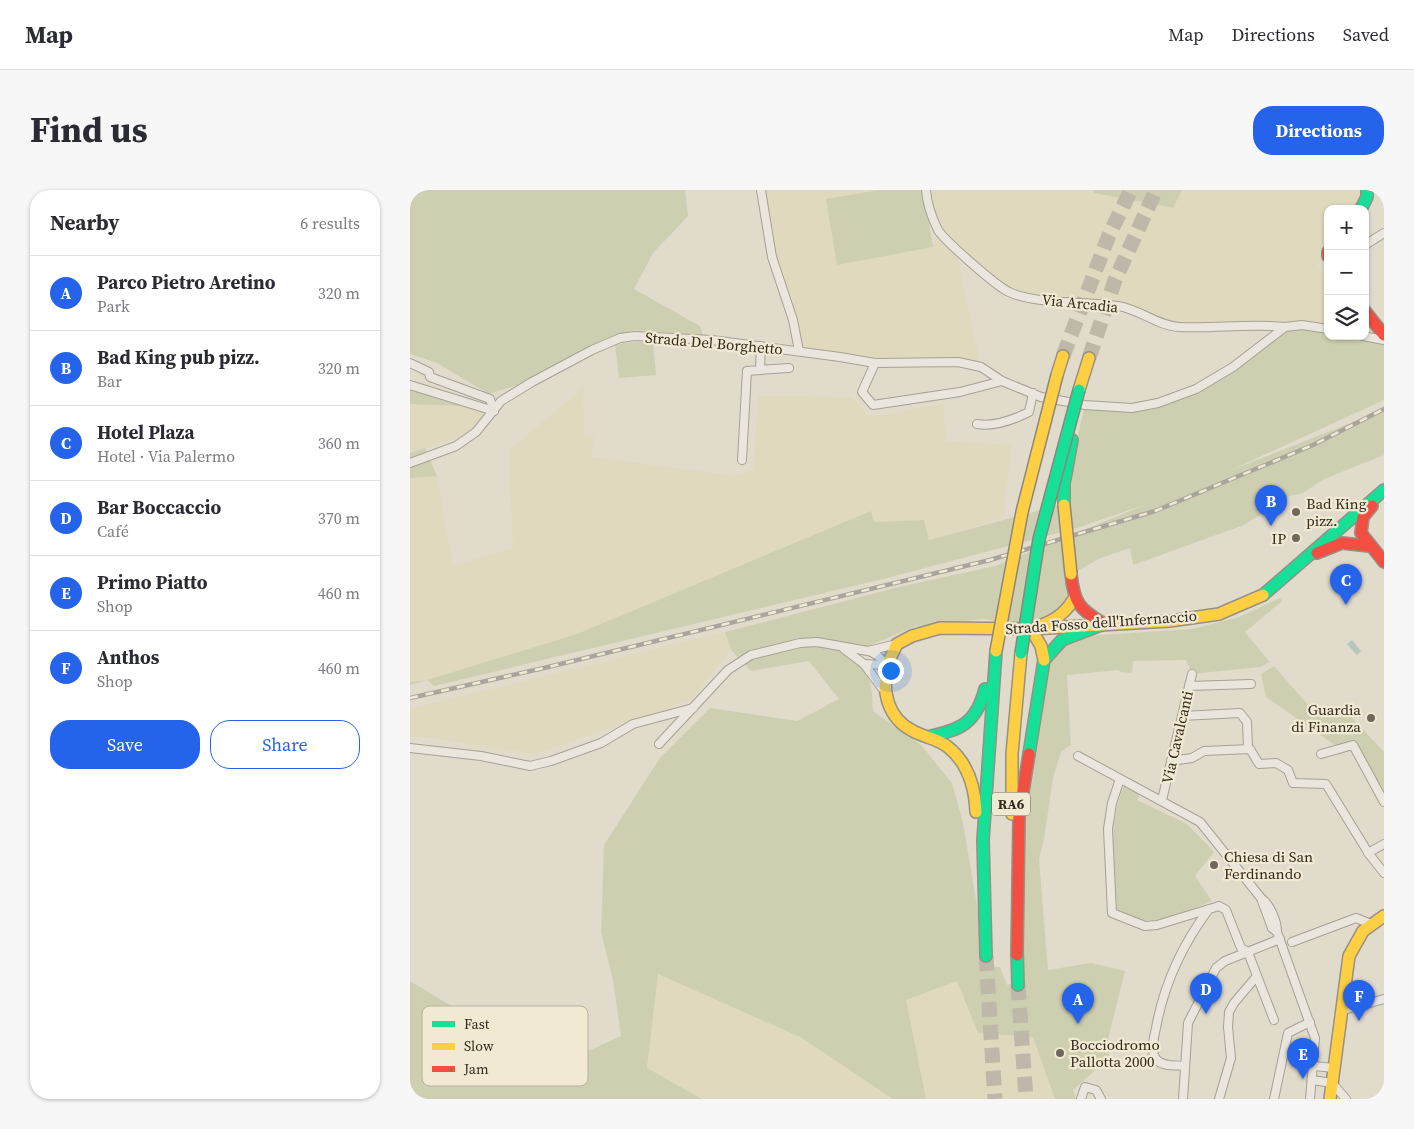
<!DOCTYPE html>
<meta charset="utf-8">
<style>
:root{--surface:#fff;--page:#f7f7f7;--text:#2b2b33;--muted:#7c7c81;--line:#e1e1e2;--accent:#2563eb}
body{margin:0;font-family:"Source Serif 4",serif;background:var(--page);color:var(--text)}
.controls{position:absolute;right:15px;top:15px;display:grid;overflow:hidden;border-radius:10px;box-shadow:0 1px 4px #0004}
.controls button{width:45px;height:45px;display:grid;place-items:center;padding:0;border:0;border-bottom:1px solid var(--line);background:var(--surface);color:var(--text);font:25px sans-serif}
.you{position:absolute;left:480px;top:480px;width:18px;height:18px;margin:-12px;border:4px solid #fff;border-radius:50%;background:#1a73e8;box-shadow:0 0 0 8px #1a73e833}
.badge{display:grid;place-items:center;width:32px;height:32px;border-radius:50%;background:var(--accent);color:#fff;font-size:16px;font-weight:700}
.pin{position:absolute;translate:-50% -41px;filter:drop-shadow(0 1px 2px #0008)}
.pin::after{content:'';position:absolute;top:26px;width:18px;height:15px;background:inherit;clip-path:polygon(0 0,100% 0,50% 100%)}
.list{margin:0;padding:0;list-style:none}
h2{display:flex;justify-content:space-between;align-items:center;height:65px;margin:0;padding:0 20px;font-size:21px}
h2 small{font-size:16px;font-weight:400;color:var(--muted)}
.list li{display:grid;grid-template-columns:32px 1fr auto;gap:15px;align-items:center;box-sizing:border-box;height:75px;padding:0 20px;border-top:1px solid var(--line)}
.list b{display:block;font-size:19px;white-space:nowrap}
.list p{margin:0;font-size:16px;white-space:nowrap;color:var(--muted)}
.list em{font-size:16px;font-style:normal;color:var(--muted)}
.actions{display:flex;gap:10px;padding:15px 20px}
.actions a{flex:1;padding:11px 0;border:1px solid var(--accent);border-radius:20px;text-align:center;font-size:18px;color:var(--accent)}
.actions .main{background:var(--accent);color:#fff}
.icon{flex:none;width:28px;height:28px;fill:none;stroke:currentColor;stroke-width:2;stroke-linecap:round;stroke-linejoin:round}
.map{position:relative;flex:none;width:974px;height:909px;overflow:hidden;border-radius:20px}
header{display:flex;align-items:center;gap:30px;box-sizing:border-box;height:70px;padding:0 25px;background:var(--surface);border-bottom:1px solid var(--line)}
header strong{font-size:24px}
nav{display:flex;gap:28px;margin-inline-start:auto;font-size:18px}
.intro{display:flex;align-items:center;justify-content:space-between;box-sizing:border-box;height:120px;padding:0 30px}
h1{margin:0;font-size:35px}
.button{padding:12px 22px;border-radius:20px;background:var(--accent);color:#fff;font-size:18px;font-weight:700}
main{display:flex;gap:30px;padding:0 30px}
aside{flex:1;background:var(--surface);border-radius:20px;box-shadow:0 1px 4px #0004}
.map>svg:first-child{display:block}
</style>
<header>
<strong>Map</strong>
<nav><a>Map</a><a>Directions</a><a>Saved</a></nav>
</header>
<div class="intro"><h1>Find us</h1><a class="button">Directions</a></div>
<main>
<aside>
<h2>Nearby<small>6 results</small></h2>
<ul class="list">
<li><span class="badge">A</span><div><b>Parco Pietro Aretino</b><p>Park</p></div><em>320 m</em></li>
<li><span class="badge">B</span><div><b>Bad King pub pizz.</b><p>Bar</p></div><em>320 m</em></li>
<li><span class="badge">C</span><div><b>Hotel Plaza</b><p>Hotel · Via Palermo</p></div><em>360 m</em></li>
<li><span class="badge">D</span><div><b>Bar Boccaccio</b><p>Café</p></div><em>370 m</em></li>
<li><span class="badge">E</span><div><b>Primo Piatto</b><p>Shop</p></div><em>460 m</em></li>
<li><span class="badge">F</span><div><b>Anthos</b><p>Shop</p></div><em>460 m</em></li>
</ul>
<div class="actions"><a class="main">Save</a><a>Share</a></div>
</aside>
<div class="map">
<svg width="974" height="909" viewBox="0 0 974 909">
<rect width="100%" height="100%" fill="#e1dbcc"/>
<g fill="#dfd9be">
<path d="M351,0h118l-53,10 107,47 6,-16 -8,-41h162l1,3 78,15 10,-18h181l-5,19h-30v42l-12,16 12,13v39l-8,9 -144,-1 -40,-17 -102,-12 -39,-16 -40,-35 26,120 -23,-5 -83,1 -76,-12 -27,-94z"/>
<path d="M173,198l1,48 9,-1 -1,22 144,19 17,-5 5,-75 94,1 17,20 74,-13 3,37 65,4 -7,73 -76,22 -5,-20 -50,2 -2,-11 -294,123 -150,46 -17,2v-204l27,-2 16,90 60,-18 -4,-98z"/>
<path d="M0,214l72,3 12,4 -18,21 -66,21z"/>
<path d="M315,442l6,18 -40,50 -156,54 -110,-17h-15v-28z"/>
<path d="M248,784l144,64 91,61h-191l-55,-31z"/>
<path d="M547,791l21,52 55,4 22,62h-129l-20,-99z"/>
</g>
<g fill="#cecfb0">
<path d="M0,0h275l3,26 -35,37 -19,36 66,37 3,9 -69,-5 -37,13 -80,42 -28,9 -52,-31 -27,-9z"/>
<path d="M469,0h44l10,57 -96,18 -11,-66z"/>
<path d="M683,0h89l-9,18 -79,-15z"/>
<path d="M875,137l43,2v7h35l21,4v60l-155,71 155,-61v45l-60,24 -21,14 -13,3 -46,29 -111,40 -3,-17 -29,10 -35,19 1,22 -10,16 -42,10 -31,-6 -68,7 -50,21 -15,-3 -3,11c23,19 24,27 25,56l48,34 31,38 11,40 15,89 1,54 21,1 7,18 17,-6 -3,-147 23,-151 11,-33 30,-12 107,-7 47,-12 41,-19 2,3 -37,31 25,30 -10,5 -68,7 -6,-14 -53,1 -1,12 -12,-1 -1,-2 -52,5 4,70 -10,7 -8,26 -9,61 -5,20 9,111 43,-7 34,8 -19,76 4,10 -37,33 3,9h-21l-22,-62 -55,-4 -21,-52 -51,19 20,99h-33l-91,-61 -144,-64 -11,94 55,31h-292v-118l143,86 68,-31 -8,-56 -12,-48 3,-87 56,-87 50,-50 87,13 42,-22 -30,-38 -58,10 -20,-21 -6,-18 174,-45 96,-21 152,-62 -70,24 -190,50 -453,108 -7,-6 -17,5v-3l17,-2 150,-46 294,-123 3,11 50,-2 5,20 141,-38 5,-54 10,-43 47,3 64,-19z"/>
<path d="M243,151l3,34 -37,3 -4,-34z"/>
<path d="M0,195l72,22 -72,-3z"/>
<path d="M15,258l12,28 -27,2v-25z"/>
<path d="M864,476l41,47 14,1 11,-9 44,47v41l-30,-50 -15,5 -73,-51 -5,-23z"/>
<path d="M714,596l17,7 -4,7 50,24 27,28 -19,24 17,25c-29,11 -68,33 -95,8 -3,-42 -10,-84 7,-123z"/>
</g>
<path fill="#b7c6bd" d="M942,450l9,11 -4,4 -10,-11z"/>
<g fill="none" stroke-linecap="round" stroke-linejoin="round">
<g stroke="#beb8a9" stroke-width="15" stroke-dasharray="15 8" stroke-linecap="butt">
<path d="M653,166l46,-121 22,-45"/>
<path d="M679,168l26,-78 41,-90"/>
<path d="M576,766l9,143"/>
<path d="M608,795l8,114"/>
</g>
<defs>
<g id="street">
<path d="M351,0l11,67 21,63 6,31"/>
<path d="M516,0c1,13 6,28 12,40 7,11 58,56 71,62 27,13 79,9 109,14 21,3 40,20 61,21 35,2 70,-4 106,0"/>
<path d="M955,55l19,-12"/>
<path d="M953,146l21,4"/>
<path d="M0,173l19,9 1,5 60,22 4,12"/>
<path d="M465,173l-13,29 11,13 87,-13 42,-11"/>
<path d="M350,180l29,-2"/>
<path d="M0,195l84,26"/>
<path d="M567,234c18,3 36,-4 52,-12l4,-19"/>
<path d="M332,270l5,-89 13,-1 1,-24"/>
<path d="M0,273l46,-17 20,-14 25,-31 31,-19 60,-32 28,-12 15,-2 77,4 128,17 35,6 83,-1 23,5 21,14 39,16 44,8 47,3 26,-5 38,-14 37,-22 52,-40 17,-2 26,4"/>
<path d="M434,459l20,15 23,1"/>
<path d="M459,461l8,4 10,10"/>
<path d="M454,474l18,24"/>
<path d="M779,496l62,-2"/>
<path d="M772,526l58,-3 7,9 1,27"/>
<path d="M249,554l69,-74 23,-15 49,-12 17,-1 51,9 29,-7"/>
<path d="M0,558l71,8 49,10 21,-5 50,-18 32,-19 60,-16"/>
<path d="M911,564l32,-9 31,57"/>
<path d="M668,566l122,66 61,76c9,6 16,23 16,34l38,106 -5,61"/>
<path d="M761,571l21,-3 12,-7 46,-2 9,15 17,-1 12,7 5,13 33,1 43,70 15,19"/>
<path d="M710,589l-8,24 -4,26 4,84 33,13 12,-1 62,-19 7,4 15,38 7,4 9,24 -23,27 -5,9 -1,15 3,31 -12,41"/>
<path d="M752,610l30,-126"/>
<path d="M958,663l16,-9"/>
<path d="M851,708l11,30 5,4"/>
<path d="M882,752l64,-24 15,6"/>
<path d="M847,786l17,44"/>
<path d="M933,820l41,-11"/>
<path d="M775,876c-9,-1 -23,1 -29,-7 -6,-8 -2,-22 0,-31 8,-44 26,-83 53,-119"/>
<path d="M904,876l20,2"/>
<path d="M902,890l20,3 14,16"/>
<path d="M671,909l4,-12 11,3 5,9"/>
<path d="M773,909l5,-76 28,-55 9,-7 55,-22"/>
<path d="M864,909l14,-66 22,-11"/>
</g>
<g id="fast">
<path d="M951,19l6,-12v-7"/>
<path d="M654,315v-21l8,-44"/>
<path d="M853,405l121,-105"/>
<path d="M517,547c33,-7 49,-13 58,-48"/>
<path d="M619,564l15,-94 18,-20 42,-16"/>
<path d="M607,757l1,38"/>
<path d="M576,766l-3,-116 13,-189"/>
</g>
<g id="slow">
<path d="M647,185l6,-19"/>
<path d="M669,200l10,-32"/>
<path d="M634,470l-3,-14 -10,-17c18,-6 32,-12 42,-29"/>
<path d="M477,475l10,-21 15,-8 28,-8 91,1 139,-8 49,-7 44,-19"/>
<path d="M477,475c-5,26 0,53 26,66 11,6 25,8 35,16 20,16 27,40 28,65"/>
<path d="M602,624v-60l9,-101"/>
<path d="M920,909l19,-143 14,-25 21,-15"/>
</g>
<g id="jam">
<path d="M918,62v4"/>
<path d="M955,121l19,24"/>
<path d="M962,316l-9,11 -2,16 23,29"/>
<path d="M907,363l25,-10 27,3"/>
<path d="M661,384c3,29 8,35 33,50"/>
<path d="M607,765l2,-138 10,-63"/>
</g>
</defs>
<use href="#street" stroke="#a6a095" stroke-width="10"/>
<use href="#fast" stroke="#969085" stroke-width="14"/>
<use href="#slow" stroke="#969085" stroke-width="14"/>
<use href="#jam" stroke="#969085" stroke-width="14"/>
<use href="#street" stroke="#eae6dd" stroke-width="8"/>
<use href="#fast" stroke="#16e098" stroke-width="11"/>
<use href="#slow" stroke="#ffcf43" stroke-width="11"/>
<use href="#jam" stroke="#f24e42" stroke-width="11"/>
<defs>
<path id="rail" d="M0,508l134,-30 446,-108 165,-49 158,-66 71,-36"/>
</defs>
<use href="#rail" stroke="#a9a59d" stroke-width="4.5"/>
<use href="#rail" stroke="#f1ead3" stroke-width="2.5" stroke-dasharray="8" stroke-linecap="butt"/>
<defs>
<path id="fast-bridge" d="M611,463l18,-114 40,-149"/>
<g id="slow-bridge">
<path d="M654,315l7,69"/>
<path d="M586,461l26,-139 35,-137"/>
</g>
</defs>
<use href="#fast-bridge" stroke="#8c867c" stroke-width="14" stroke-linecap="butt"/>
<use href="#slow-bridge" stroke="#8c867c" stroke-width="14" stroke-linecap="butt"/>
<use href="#fast-bridge" stroke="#16e098" stroke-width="11"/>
<use href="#slow-bridge" stroke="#ffcf43" stroke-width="11"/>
</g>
<g fill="#70685c" stroke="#f1ead3" stroke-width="2">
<circle cx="886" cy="322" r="5"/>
<circle cx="886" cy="348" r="5"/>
<circle cx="961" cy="528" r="5"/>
<circle cx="804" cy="675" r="5"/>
<circle cx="650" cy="863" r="5"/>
</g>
<g text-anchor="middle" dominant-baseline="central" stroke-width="4.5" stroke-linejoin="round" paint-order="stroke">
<rect fill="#f1ead3" stroke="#6c6455" stroke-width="1" x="582" y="602.5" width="38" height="23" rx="4"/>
<g font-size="14" font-weight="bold" fill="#332a1f">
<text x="601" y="614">RA6</text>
</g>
<g font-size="15" fill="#332a1f" stroke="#f1ead3">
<text transform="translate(670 113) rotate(6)">Via Arcadia</text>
<text transform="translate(304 153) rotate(5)">Strada Del Borghetto</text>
<text transform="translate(691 432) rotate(-4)">Strada Fosso dell'Infernaccio</text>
<text transform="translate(767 547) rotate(-77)">Via Cavalcanti</text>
</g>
<g font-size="15" fill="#332a1f" stroke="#f1ead3" text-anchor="start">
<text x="896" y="313">Bad King<tspan x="896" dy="17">pizz.</tspan></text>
<text x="876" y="348" text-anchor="end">IP</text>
<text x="951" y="519" text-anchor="end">Guardia<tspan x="951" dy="17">di Finanza</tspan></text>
<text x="814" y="666">Chiesa di San<tspan x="814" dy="17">Ferdinando</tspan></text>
<text x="660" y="854">Bocciodromo<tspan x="660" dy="17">Pallotta 2000</tspan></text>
</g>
</g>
<rect x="12" y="816" width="166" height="80" rx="8" fill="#f1ead3" stroke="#b8b09d" stroke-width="1"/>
<rect x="22" y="831" width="23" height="6" fill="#16e098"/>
<rect x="22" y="853" width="23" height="7" fill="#ffcf43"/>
<rect x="22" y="876" width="23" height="6" fill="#f24e42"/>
<g font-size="14" fill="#332a1f">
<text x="54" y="839">Fast</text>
<text x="54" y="861">Slow</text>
<text x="54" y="884">Jam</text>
</g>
</svg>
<div class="controls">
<button>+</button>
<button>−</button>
<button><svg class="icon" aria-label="layers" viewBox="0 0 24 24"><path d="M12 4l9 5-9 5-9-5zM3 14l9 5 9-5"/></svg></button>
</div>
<div class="you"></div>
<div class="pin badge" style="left:668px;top:834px">A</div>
<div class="pin badge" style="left:861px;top:336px">B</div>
<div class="pin badge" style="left:936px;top:415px">C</div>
<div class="pin badge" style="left:796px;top:824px">D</div>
<div class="pin badge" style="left:893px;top:889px">E</div>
<div class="pin badge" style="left:949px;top:831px">F</div>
</div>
</main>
